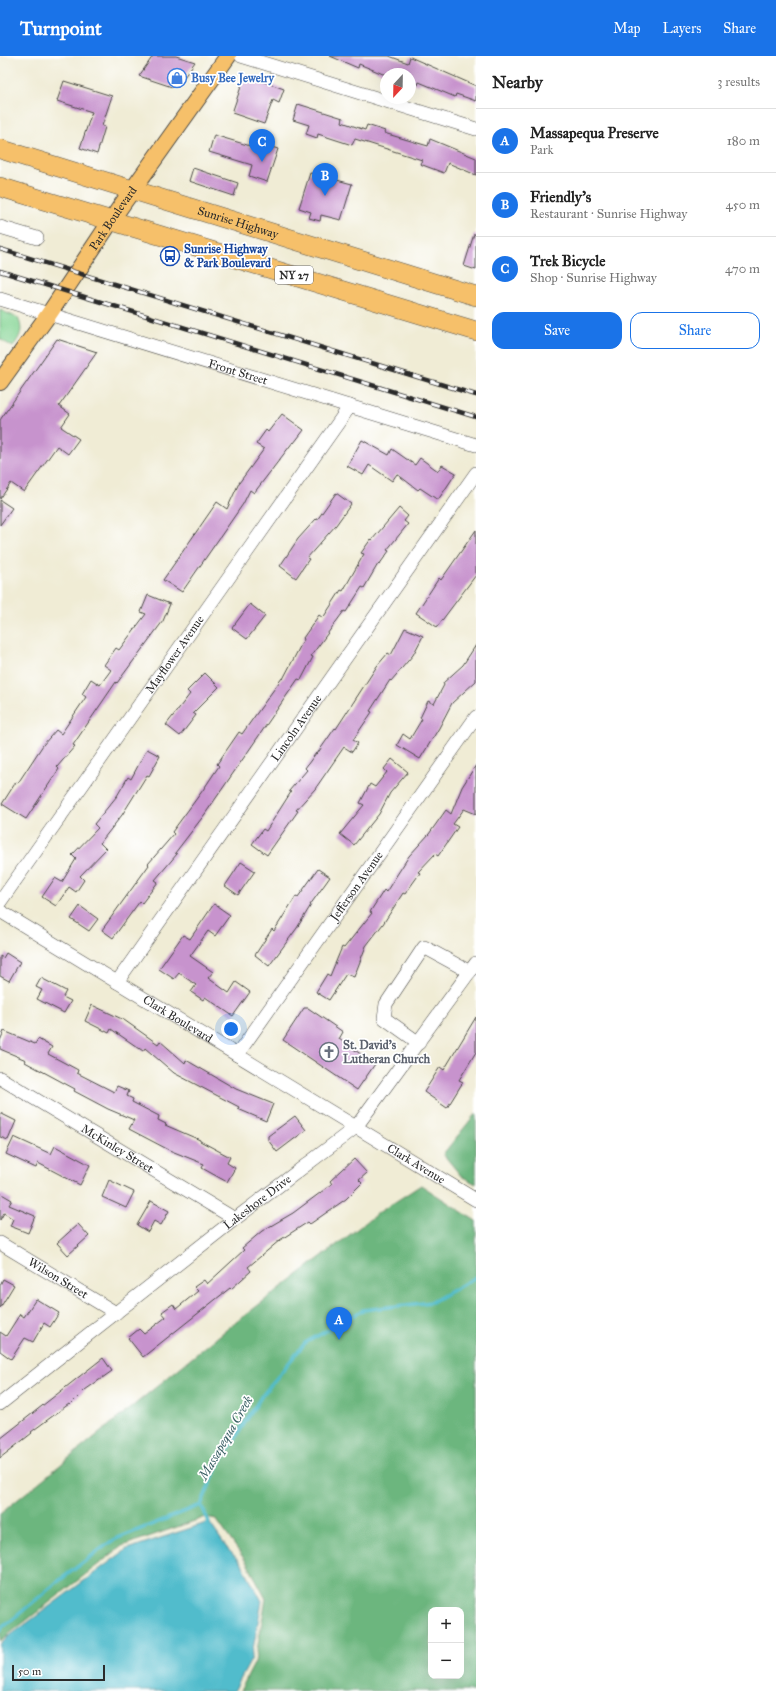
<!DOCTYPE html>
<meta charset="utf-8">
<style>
:root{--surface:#fff;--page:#f6f6f6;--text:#222;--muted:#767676;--line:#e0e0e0;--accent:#1a73e8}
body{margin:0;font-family:"IM FELL Great Primer",serif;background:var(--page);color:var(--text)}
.controls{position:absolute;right:12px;bottom:12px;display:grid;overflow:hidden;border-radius:8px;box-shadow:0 4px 16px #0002}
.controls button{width:36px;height:36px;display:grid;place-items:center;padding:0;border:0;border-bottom:1px solid var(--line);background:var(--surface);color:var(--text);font:20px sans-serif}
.compass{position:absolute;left:380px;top:12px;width:36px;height:36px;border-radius:50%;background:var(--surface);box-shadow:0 4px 16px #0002;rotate:202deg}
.scale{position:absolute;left:12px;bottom:10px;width:93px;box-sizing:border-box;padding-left:4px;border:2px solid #2b2b2b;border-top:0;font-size:11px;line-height:14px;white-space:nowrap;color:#2b2b2b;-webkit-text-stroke:3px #fff;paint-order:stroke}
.you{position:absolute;left:231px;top:973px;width:14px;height:14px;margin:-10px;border:3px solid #fff;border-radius:50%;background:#1a73e8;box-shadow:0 0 0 6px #1a73e833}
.badge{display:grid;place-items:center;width:26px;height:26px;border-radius:50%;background:var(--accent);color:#fff;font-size:13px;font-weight:700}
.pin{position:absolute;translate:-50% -33px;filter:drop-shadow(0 1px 2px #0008)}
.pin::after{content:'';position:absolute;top:21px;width:14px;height:12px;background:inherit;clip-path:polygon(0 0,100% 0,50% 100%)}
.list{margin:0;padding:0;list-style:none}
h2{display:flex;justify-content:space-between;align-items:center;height:52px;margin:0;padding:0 16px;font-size:17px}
h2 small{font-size:13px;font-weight:400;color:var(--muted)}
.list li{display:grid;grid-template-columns:26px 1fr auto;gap:12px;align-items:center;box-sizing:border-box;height:64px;padding:0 16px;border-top:1px solid var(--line)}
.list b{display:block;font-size:15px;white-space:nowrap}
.list p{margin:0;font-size:13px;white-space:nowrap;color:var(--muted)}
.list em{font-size:13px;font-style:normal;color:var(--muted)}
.actions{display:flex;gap:8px;padding:12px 16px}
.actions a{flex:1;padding:9px 0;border:1px solid var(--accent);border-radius:12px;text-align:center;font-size:14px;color:var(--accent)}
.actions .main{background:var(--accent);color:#fff}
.map{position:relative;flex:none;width:476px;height:1635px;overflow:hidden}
header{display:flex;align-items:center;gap:24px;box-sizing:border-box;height:56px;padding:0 20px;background:var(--accent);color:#fff}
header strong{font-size:19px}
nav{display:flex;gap:22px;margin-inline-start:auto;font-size:14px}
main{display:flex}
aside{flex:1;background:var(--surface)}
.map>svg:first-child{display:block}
</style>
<header>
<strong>Turnpoint</strong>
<nav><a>Map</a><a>Layers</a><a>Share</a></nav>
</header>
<main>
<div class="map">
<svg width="476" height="1635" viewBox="0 0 476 1635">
<rect width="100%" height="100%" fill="#fff"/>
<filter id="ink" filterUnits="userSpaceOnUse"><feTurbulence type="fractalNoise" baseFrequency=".025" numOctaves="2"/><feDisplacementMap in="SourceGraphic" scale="8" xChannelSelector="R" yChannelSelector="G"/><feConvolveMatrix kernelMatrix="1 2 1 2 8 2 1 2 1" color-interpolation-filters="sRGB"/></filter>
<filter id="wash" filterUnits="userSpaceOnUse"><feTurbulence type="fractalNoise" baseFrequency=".012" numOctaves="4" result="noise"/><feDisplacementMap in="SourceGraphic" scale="16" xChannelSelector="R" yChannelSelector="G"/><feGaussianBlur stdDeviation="0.9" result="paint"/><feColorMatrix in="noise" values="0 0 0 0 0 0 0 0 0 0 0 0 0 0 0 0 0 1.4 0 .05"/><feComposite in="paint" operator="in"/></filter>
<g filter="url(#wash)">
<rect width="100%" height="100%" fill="#f0ecd5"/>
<path fill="#86d595" stroke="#588060" d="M0,254l18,8c6,13 2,18 -5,29l-13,-8z"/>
<g fill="#6cb67e" stroke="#4c7054" fill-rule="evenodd">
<path d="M476,1057v71l-15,-8 -18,-22z"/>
<path d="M421,1129l55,36v470h-236l15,-29 11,-64 -19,-35 -31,-44 -10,-2 -84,29 -122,95v-127l231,-188 147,-113zM431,1554h30v66h-30z"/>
</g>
<path fill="#51bccc" stroke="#3e747c" d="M209,1466l18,26 15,16 20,37 -11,59 -17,31h-234v-46l8,-8 119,-88z"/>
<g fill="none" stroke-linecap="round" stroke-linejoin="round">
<g stroke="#51bccc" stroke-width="3.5">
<path d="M201,1449l8,17 -2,3"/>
<path d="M0,1574l56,-47 57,-43 88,-35 16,-38 44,-70 44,-54 58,-33 69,-8 44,-25"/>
</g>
</g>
<g id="blocks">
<g fill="#c793cd">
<path d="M153,0h23l19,6 -16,22 -7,3 -33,-11z"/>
<path d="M330,0h59l19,7 2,-6 66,29v15l-20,-7 -1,3 -36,-15 -1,3 -8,-3v-8h-27l-24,-10 -1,4z"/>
<path d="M245,19l39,14 -5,14 -6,-3 -9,24 -32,-11z"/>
<path d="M64,25l48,15 -10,30 3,1 -8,27 -17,-6 12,-36 -35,-11z"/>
<path d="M298,48l45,14 -1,4 23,8 2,-5 18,6 -1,2 44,13 2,-7 46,19v17l-28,-12 -4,10 -24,-9 2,-4 -67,-21 -3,6 -34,-11 -1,4 -11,-4 3,-9 -16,-5z"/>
<path d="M214,79l43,13 2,-5 19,6 -11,33 -18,-6 3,-11 -43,-13z"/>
<path d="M193,112l45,15 -4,13 -45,-15z"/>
<path d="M310,117l42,11 -11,36 -20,-5 -1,6 -11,-3 2,-6 -12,-4z"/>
<path d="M474,178h2v36l-12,-4z"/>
<path d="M57,283l40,13 -38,54 11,8 -9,13 18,12 -11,15 -11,-8 -33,46 -13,-9 -11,16v-79z"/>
<path d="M282,358l22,16 -10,13 -1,-1 -39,51 -4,-3 -7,14 -61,88 -19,-12 54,-78 10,7 12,-26 25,-34 -8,-5 10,-14 2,2z"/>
<path d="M362,384l27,15 3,-6 23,16 5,-7 18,13 4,-6 14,8 -18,27 -18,-12 -2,2 -21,-16 -5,7 -23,-16 -6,10 -16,-9z"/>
<path d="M336,437l15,11 -15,21 -29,33 2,1 -13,19 -16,-12 18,-27 18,-20 1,1z"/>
<path d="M0,444l12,8 -12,17z"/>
<path d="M399,452l9,8 -4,5 4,3 -21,26 2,1 -10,14 -1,-1 -14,24 -2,-1 -16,25 -2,-1 -33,45 2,1 -12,23 -3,-1 -93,135 -30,39 2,1 -22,26 3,2 -16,21 -2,-2 -27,37 -11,-8 47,-65 -1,-1 26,-30 -2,-2 31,-42 16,-24 -2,-2 22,-32 3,2 40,-56 1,1 21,-40 -1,-1 16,-23 4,3 18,-28 2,1 21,-37 -3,-1 10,-14 1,1z"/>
<path d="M476,474v45l-39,52 -21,-14 23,-35 2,2z"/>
<path d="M148,539l22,9 -7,17 -46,62 -1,-1 -43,63 2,1 -18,21 2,2 -33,50 -24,-15 14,-22 2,1 25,-38 13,-15 5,4 25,-37 -4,-3 9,-15 9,6 11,-15 -7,-5 12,-17 3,2 27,-36 -5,-2z"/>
<path d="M250,548l15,12 -18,23 -15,-11z"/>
<path d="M405,572l18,8 -10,19 -22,26 -1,-1 -20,31 2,1 -19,28 5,3 -6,9 -8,-5 -29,42 -19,21 2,1 -31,44 -15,-11 11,-15 3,2 25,-39 -2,-1 18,-21 -2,-2 11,-15 1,1 18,-26 1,1 41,-63 11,-13 3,2z"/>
<path d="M476,589v36l-24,22 -13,25 -19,31 -23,-14 6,-11 7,5 12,-20 -2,-1 8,-17 6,3 10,-19 -1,-2 20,-18z"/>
<path d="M205,617l14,14 -26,26 3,2 -16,21 -14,-11 24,-31 -3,-3z"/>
<path d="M147,693l13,7 -11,20 -2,-1 -25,40 -22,28 6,6 -26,27 4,4 -8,12 -7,-5 -13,19 -14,-9 13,-19 7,4 14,-23 -4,-4 26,-27 -4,-4 23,-28 11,-19 3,2z"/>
<path d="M392,703l16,13 -18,21 -11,21 -25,31 -14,-11 24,-29 -4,-2 10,-19 5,3 12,-15 -3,-3z"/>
<path d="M476,709v49l-12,-5 -11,15 5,3 -20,29 -3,-2 -17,18 2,1 -15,21 -2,-1 -20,31 -17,22 -12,31 -8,-3 -17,26 -13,-8 11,-18 3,2 12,-29 2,1 28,-35 -2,-1 14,-22 2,2 23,-36 20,-22 17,-24 5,4 11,-27z"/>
<path d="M241,806l14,9 -17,24 -13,-9z"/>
<path d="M318,813l12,8 -20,28h1l-14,23 -28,38 -14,-11 17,-26 2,2 22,-35 2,1z"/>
<path d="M214,848l16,11 -15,21 -7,-5 -18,25 23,16 -5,6 21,15 7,-11 14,10 -17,24 -28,-19 -2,3 -12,-8 5,-7 -17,-12 -5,6 -15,-10 24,-34 7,4z"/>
<path d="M80,850l18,13 -9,12 -18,-12z"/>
<path d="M6,897l14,9 -11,19 -9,-5v-20l3,2z"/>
<path d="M41,922l25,13 -3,6 8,4 -7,12 -27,-14 5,-9 -6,-3z"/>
<path d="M92,949l32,15 34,24 2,-3 25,22 1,-3 50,29 37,15 -7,17 -28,-12 1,-2 -65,-34 -29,-25 -2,3 -32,-22 -2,4 -24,-12z"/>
<path d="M304,952h4l35,24 -4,7 36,25 -18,26 -74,-50z"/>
<path d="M476,961v35l-17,28 4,2 -16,26 -23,-16 16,-25 4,3z"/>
<path d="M4,975l31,13 3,-5 14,8 -4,7 30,16 -1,3 37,19 3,-6 12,5 -2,5 6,3 -1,3 27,14 -1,4 8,4 -1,1 35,15v1l30,16 -3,6 8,5 -8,14 -25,-14 2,-4 -35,-14 -40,-21 5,-9 -26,-11 -34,-18 1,-2 -50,-27 1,-2 -26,-11v-8z"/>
<path d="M0,1057l16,8 -8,19 -8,-3z"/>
<path d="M295,1060l11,14 -29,22 -9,-12v-4z"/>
<path d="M14,1081l37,17 4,-8 35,19 -10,20 -42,-22 -2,5 -30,-14z"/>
<path d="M354,1103l13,14 -8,7 3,3 -16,16 -36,25 -2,-2 -28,18 -32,27 3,4 -20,18 -1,-1 -87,69 -15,-19 11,-9 5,5 22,-17 -4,-5 11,-8 3,5 22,-18 -4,-4 10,-7 3,4 37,-34 -2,-2 20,-17 31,-18 39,-29 -2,-3z"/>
<path d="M109,1124l25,12 -8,16 -24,-11z"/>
<path d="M0,1137l12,7 -3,5 26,11 -7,17 -18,-7 3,-7 -9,-6 -4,7z"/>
<path d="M151,1145l18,10 -8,14 -7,-4 -6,11 -11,-7z"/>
<path d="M78,1168l11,12 -21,19 -11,-12z"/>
<path d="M3,1223l11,6 -14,23v-23z"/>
<path d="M36,1243l23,14 -9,14 -6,-4 -11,19 -8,-4 -14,21 -11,-8v-19l6,4 14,-22 4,3z"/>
<path d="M103,1302l9,13 -27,19 -15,15 -1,-1 -38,28 1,1 -32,25v-19z"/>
</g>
</g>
</g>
<g filter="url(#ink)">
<use href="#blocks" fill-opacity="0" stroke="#494844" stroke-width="1"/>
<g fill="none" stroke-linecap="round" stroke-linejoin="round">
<defs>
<g id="minor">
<path d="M241,0l235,73"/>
<path d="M0,171l37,11"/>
<path id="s1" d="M0,243l476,146"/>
<path id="s2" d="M0,846l350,-496"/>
<path id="s3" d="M0,855l476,289"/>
<path id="s4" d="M117,926l359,-509"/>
<path d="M419,987l-35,-25 2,-14 38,-57 46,25"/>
<path id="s5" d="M237,999l239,-338"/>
<path id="s6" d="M0,1022l235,141"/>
<path id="s7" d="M0,1187l116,70"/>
<path id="s8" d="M0,1348l235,-185 121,-92 120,-164"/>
</g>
<g id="major">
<path id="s9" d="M0,326l49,-68 72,-108 107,-150"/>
</g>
<g id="highway">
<path id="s10" d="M0,93l476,147"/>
<path d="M0,131l476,144"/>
</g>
</defs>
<use href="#minor" stroke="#494844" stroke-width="14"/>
<use href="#major" stroke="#494844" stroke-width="18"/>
<use href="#highway" stroke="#494844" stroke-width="20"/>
<use href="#minor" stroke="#fff" stroke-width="13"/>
<use href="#major" stroke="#f6c06b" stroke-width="16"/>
<use href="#highway" stroke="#f6c06b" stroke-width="19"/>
<defs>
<g id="rail">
<path d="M0,193l476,146"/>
<path d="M0,215l476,146"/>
</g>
</defs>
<use href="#rail" stroke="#2b2b2b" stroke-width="4.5"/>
<use href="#rail" stroke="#fff" stroke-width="3" stroke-dasharray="9" stroke-linecap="butt"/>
</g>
</g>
<defs>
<symbol id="shop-ring" viewBox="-11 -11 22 22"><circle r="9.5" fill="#fff" stroke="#3f7fe0" stroke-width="1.5"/><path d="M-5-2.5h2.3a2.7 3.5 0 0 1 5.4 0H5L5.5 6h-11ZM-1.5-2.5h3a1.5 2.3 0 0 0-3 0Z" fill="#3f7fe0"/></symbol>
<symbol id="bus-ring" viewBox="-11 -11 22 22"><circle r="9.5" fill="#fff" stroke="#1a4fb4" stroke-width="1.5"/><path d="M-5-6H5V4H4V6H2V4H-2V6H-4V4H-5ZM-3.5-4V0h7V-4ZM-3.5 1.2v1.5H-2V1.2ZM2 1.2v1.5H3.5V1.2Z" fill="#1a4fb4"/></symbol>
<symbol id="church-ring" viewBox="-11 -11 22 22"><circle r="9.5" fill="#fff" stroke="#6b7280" stroke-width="1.5"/><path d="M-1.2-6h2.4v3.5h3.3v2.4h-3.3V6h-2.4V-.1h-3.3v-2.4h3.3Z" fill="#6b7280"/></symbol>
</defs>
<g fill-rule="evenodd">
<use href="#shop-ring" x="166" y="11" width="22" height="22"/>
<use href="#bus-ring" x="159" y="189" width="22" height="22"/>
<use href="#church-ring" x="318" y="985" width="22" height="22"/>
</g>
<g text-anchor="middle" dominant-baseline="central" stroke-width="3.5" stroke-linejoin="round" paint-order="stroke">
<rect fill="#fff" stroke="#6b6b6b" stroke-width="1" x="275" y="210" width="38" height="18" rx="3"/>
<g font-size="11" font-weight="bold" fill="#2b2b2b">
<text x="294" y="219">NY 27</text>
</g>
<g font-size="12" font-weight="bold" fill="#366cbe" stroke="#fff" text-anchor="start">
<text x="191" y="22">Busy Bee Jewelry</text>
</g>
<g font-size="12" fill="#2b2b2b" stroke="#fff">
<text stroke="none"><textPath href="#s9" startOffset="199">Park Boulevard</textPath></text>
<text stroke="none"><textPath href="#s10" startOffset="249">Sunrise Highway</textPath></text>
<text stroke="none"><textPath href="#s1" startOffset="249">Front Street</textPath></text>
<text stroke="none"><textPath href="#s2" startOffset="303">Mayflower Avenue</textPath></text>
<text stroke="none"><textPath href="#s4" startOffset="311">Lincoln Avenue</textPath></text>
<text stroke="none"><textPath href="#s5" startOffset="207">Jefferson Avenue</textPath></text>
<text stroke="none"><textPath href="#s3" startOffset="208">Clark Boulevard</textPath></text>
<text stroke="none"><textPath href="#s6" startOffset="137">McKinley Street</textPath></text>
<text stroke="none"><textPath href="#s3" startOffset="487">Clark Avenue</textPath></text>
<text stroke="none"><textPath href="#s8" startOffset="327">Lakeshore Drive</textPath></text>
<text stroke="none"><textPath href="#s7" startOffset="68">Wilson Street</textPath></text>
</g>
<g font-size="12" font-weight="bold" fill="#164399" stroke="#fff" text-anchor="start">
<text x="184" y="193">Sunrise Highway<tspan x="184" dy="14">&amp; Park Boulevard</tspan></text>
</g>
<g font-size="12" font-weight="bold" fill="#5b616d" stroke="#fff" text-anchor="start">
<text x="343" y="989">St. David's<tspan x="343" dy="14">Lutheran Church</tspan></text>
</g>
<g font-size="13" font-style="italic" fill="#385e63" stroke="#fff">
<text transform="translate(226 1382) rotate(-60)">Massapequa Creek</text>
</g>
</g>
</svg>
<div class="controls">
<button>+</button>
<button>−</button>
</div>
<svg class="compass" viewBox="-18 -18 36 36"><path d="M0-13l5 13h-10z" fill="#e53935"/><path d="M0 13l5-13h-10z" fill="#767676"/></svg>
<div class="scale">50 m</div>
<div class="you"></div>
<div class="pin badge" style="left:339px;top:1284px">A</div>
<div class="pin badge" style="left:325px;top:140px">B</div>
<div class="pin badge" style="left:262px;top:106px">C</div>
</div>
<aside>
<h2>Nearby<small>3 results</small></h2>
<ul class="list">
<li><span class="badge">A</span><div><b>Massapequa Preserve</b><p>Park</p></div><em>180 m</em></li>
<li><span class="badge">B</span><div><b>Friendly's</b><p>Restaurant · Sunrise Highway</p></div><em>450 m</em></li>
<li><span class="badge">C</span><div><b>Trek Bicycle</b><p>Shop · Sunrise Highway</p></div><em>470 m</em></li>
</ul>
<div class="actions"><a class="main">Save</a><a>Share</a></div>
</aside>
</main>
